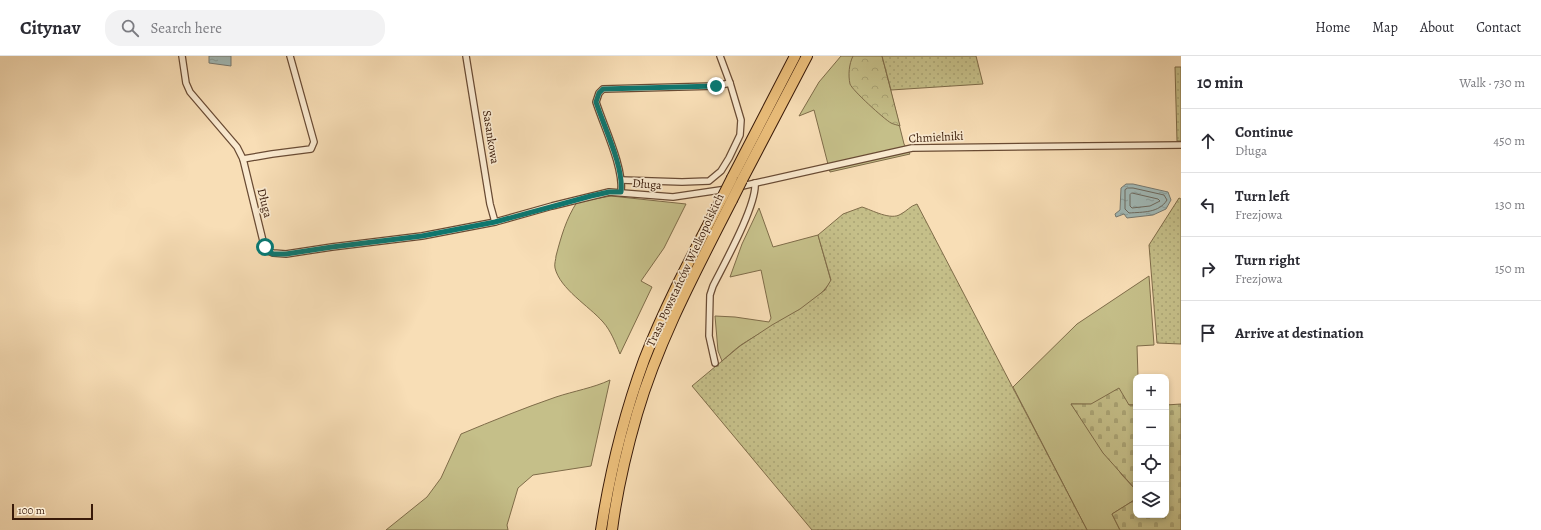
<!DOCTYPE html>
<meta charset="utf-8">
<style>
:root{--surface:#fff;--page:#f2f2f3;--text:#2b2b33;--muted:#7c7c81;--line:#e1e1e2}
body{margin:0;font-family:Alegreya,serif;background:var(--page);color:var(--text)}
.controls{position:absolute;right:12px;bottom:12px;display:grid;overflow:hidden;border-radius:8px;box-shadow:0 2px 6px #0003}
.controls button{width:36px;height:36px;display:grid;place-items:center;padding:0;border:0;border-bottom:1px solid var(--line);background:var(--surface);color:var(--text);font:20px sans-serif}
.scale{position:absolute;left:12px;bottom:10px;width:81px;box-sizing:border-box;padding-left:4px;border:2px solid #391a09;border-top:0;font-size:11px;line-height:14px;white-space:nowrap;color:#391a09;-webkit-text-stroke:3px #faead0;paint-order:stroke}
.stop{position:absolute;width:12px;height:12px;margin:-9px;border:3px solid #0f766e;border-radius:50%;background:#fff}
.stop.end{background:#0f766e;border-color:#fff;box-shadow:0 1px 4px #0008}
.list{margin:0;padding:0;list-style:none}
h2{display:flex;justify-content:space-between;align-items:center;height:52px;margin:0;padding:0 16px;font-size:17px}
h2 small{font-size:13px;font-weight:400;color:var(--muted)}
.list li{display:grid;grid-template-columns:26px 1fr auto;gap:12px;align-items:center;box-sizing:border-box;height:64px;padding:0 16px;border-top:1px solid var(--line)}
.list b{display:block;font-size:15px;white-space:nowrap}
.list p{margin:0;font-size:13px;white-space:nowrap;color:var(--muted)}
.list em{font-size:13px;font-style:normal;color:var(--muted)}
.icon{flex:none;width:22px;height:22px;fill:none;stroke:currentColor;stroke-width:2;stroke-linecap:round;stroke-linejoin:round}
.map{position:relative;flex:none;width:1181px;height:474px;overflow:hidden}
header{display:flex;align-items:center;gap:24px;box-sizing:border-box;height:56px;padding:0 20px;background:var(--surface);border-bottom:1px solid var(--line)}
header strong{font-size:19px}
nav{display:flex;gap:22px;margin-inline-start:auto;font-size:14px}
.search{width:280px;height:36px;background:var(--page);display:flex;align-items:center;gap:10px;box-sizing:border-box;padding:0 14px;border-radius:16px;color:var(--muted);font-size:15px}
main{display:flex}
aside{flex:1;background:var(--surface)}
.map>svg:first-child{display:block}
</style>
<header>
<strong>Citynav</strong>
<div class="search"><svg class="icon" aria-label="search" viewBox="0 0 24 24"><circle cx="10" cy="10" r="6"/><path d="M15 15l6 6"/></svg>Search here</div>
<nav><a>Home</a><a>Map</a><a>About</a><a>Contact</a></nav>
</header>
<main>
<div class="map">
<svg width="1181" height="474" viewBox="0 0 1181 474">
<defs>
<pattern id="forest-crowns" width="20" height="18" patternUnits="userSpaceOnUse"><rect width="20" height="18" fill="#c5bf89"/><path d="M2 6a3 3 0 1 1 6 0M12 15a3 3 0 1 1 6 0" fill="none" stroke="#aaa475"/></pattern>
<pattern id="cemetery-stones" width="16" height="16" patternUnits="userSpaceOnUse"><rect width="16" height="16" fill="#c5bf89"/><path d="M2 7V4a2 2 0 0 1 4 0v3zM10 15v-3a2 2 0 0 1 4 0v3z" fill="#aaa475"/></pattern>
<pattern id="park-dots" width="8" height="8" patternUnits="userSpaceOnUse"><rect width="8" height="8" fill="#c5bf89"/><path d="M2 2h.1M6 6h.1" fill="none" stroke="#aaa475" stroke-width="1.8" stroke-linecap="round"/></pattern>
<pattern id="water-ripples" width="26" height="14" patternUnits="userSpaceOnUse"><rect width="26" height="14" fill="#a1bab8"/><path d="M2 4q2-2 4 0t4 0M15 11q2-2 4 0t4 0" fill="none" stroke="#8b9f9d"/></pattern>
</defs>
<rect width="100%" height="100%" fill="#f8deb6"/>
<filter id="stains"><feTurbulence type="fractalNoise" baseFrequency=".005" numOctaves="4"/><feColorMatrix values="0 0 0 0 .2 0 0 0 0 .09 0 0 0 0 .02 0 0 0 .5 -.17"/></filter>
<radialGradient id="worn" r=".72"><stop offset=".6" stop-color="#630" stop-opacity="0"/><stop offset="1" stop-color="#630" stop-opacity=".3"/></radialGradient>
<g fill="#c5bf89" stroke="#7f6c49">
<path d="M841,0h41l22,88 6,10 -80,18 -16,-62 -15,6 20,-34z"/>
<path d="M611,140l75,8 -22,44 -23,33 11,6 -32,67c-5,-12 -9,-23 -17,-32 -14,-16 -43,-33 -48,-54 -1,-4 1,-9 1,-12 5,-19 10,-37 21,-54z"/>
<path d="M759,152l14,39 45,-12 13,46c-17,27 -63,46 -90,64 -7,5 -13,11 -19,16l-4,-10 -3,-35 20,1 34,5 2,-4 -10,-48 -31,7 12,-33z"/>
<path d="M1149,220l5,69 -17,1 1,31h-2v28l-65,-1 51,71 14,15v9l-24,15 8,16h-33l-74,-143 64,-63z"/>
<path d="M610,324l-19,86 -58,9 -15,13 -11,37 1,5h-122l41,-33 14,-19 20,-44c31,-13 63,-26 95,-37 18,-6 37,-9 54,-17z"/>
</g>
<path fill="url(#forest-crowns)" stroke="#7f6c49" d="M853,0h29l18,70c-3,-1 -7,-2 -9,-3 -7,-4 -39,-33 -41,-39 -2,-9 -1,-20 3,-28z"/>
<g fill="url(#cemetery-stones)" stroke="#7f6c49">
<path d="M1119,332l10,17h7v85l-33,-37 -32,-49h20z"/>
<path d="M1181,348v126h-61l-8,-16 24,-15v16h30v-110z"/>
</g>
<g fill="url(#park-dots)" stroke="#7f6c49">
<path d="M882,0h94l7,28 -92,6z"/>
<path d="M1175,11h6v74h-4z"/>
<path d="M1179,142l2,1v145l-24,-1 -8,-98z"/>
<path d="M917,148l170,326h-275l-120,-144 48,-40 32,-21 28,-16 25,-19 6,-10 -13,-45 25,-21 19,-7c10,3 29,14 39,7 6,-3 9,-8 16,-10z"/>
</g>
<g fill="url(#water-ripples)" stroke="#777a72">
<path d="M209,0h22v10l-22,-3z"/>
<path d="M1126,128h7l35,8 3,8 -5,9 -13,6 -26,3 -3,-4 -8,3 -1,-3 5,-4 1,-22z"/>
</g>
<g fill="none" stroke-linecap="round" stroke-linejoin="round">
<g stroke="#6d6a60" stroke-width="1">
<path d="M1128,132h5l31,7 3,5c-8,13 -24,12 -38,13l-4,-4v-19z"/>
<path d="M1132,137l26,6 2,2 -10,5 -18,2 -2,-2v-11z"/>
</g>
<defs>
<g id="minor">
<path d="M182,0l4,27 4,9 47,55 6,12 20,82 5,10 5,2 13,1 46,-7 90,-11 73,-14 57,-16 57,-14 64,5 54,-8"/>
<path d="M466,0l24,148 5,18"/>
<path d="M243,103l29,-5 39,-5 3,-7 -24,-86"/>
<path d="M621,124l61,2 27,-1 12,-10 8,-13 11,-23 1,-15 -11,-37 -10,-27"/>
<path d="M738,131l174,-39 269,-3"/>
<path d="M621,136c3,-24 -17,-65 -25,-90l3,-9 4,-4 113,-3 14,-3"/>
<path d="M715,307l-6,-27 1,-41 3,-9c11,-22 44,-81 42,-103"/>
</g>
<g id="motorway">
<path d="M732,122l63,-122"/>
<path d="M742,124l65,-124"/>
<path d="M601,474c9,-58 23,-115 43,-170 22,-57 51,-110 79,-164"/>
<path d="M612,474c5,-39 14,-78 25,-116 22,-75 60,-145 95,-214"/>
</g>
</defs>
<use href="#minor" stroke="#694b34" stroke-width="8"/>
<use href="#motorway" stroke="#391a09" stroke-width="12"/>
<use href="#minor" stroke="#faead0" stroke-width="5.5"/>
<use href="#motorway" stroke="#ecbf7b" stroke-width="10"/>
<defs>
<g id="motorway-bridge">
<path d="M723,140l9,-18"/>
<path d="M732,144l10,-20"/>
</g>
</defs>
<use href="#motorway-bridge" stroke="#391a09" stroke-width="12" stroke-linecap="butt"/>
<use href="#motorway-bridge" stroke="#ecbf7b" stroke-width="10"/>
</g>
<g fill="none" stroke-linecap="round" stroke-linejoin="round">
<path stroke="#0f766e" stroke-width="5" d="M265,191l3,4 5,3h13l46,-7 90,-11 73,-14 96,-26 18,-4h12c3,-25 -17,-65 -25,-90l3,-9 4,-4 113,-3"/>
</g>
<g text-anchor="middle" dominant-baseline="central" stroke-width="3.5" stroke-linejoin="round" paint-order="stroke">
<g font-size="12" fill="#391a09" stroke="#faead0">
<text transform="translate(491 81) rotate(81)">Sasankowa</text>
<text transform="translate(936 81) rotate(-3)">Chmielniki</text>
<text transform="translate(647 128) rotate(5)">Długa</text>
<text transform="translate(265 147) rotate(76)">Długa</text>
<text transform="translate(685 214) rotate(-65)">Trasa Powstańców Wielkopolskich</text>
</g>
</g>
<rect width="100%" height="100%" filter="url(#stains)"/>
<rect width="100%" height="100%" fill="url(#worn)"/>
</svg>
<div class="controls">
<button>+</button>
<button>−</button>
<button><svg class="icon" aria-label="locate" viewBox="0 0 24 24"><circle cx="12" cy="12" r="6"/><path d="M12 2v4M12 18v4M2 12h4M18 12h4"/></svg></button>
<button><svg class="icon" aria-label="layers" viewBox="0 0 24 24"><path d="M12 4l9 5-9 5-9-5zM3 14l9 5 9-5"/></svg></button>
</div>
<div class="scale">100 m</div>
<div class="stop" style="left:265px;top:191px"></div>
<div class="stop end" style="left:716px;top:30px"></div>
</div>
<aside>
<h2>10 min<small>Walk · 730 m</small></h2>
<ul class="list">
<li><svg class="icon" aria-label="ahead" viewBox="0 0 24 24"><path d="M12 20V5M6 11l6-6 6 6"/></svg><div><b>Continue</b><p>Długa</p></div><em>450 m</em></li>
<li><svg class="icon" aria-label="left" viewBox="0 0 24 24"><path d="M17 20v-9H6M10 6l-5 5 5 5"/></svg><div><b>Turn left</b><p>Frezjowa</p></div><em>130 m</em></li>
<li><svg class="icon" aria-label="right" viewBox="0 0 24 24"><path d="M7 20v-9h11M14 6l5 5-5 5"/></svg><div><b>Turn right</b><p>Frezjowa</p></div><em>150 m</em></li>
<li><svg class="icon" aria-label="arrive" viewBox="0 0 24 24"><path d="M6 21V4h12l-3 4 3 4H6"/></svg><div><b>Arrive at destination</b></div></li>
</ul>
</aside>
</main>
